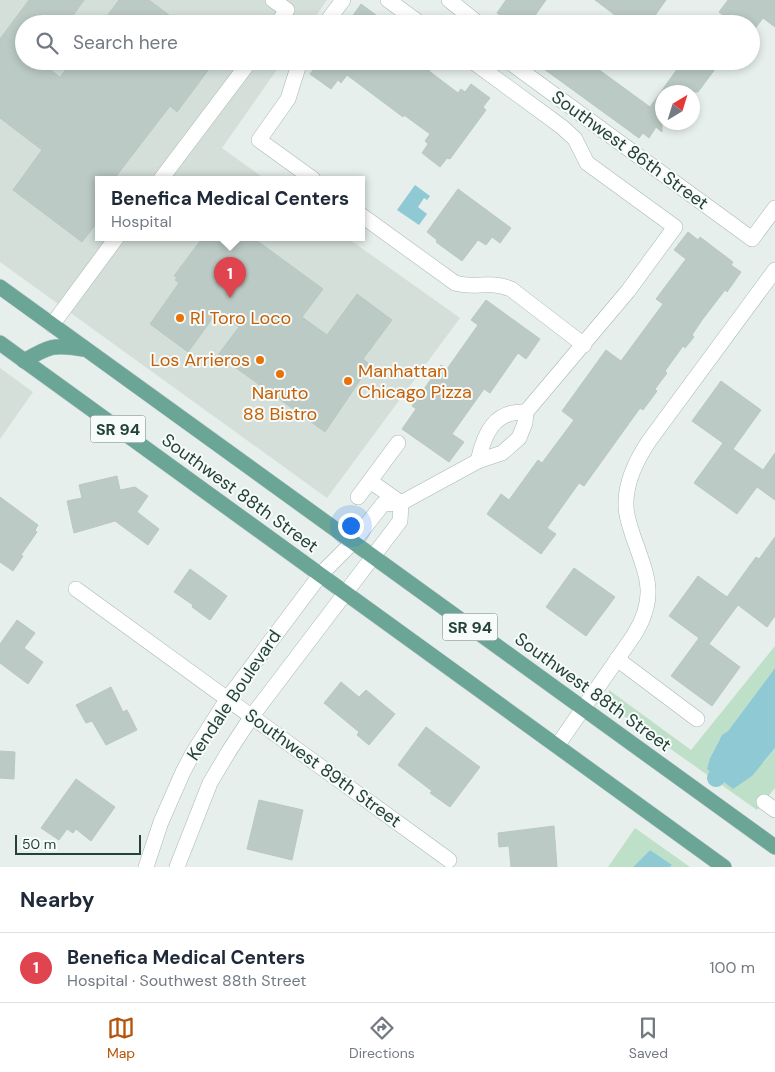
<!DOCTYPE html>
<meta charset="utf-8">
<style>
:root{--surface:#fff;--page:#f6f6f7;--text:#1f2937;--muted:#747a83;--line:#e0e1e3;--accent:#b45309}
body{margin:0;font-family:"DM Sans",sans-serif;background:var(--page);color:var(--text)}
.compass{position:absolute;left:655px;top:85px;width:45px;height:45px;border-radius:50%;background:var(--surface);box-shadow:0 2px 8px #0003;rotate:38deg}
.scale{position:absolute;left:15px;bottom:12px;width:126px;box-sizing:border-box;padding-left:5px;border:2px solid #24423a;border-top:0;font-size:14px;line-height:18px;white-space:nowrap;color:#24423a;-webkit-text-stroke:4px #f7fbf9;paint-order:stroke}
.you{position:absolute;left:350px;top:525px;width:18px;height:18px;margin:-12px;border:4px solid #fff;border-radius:50%;background:#1a73e8;box-shadow:0 0 0 8px #1a73e833}
.badge{display:grid;place-items:center;width:32px;height:32px;border-radius:50%;background:var(--accent);color:#fff;font-size:16px;font-weight:700}
.pin{position:absolute;translate:-50% -41px;filter:drop-shadow(0 1px 2px #0008)}
.pin::after{content:'';position:absolute;top:26px;width:18px;height:15px;background:inherit;clip-path:polygon(0 0,100% 0,50% 100%)}
.popup{position:absolute;left:95px;top:176px;width:270px;height:65px;box-sizing:border-box;display:grid;place-content:center;border-radius:0px;background:var(--surface);filter:drop-shadow(0 1px 4px #0005);font-size:16px;white-space:nowrap;color:var(--muted)}
.popup b{font-size:19px;color:var(--text)}
.popup::after{content:'';position:absolute;left:50%;top:100%;margin-left:-10px;border:10px solid transparent;border-top-color:var(--surface)}
.list{margin:0;padding:0;list-style:none}
h2{display:flex;justify-content:space-between;align-items:center;height:65px;margin:0;padding:0 20px;font-size:21px}
h2 small{font-size:16px;font-weight:400;color:var(--muted)}
.list li{display:grid;grid-template-columns:32px 1fr auto;gap:15px;align-items:center;box-sizing:border-box;height:70px;padding:0 20px;border-top:1px solid var(--line)}
.list b{display:block;font-size:19px;white-space:nowrap}
.list p{margin:0;font-size:16px;white-space:nowrap;color:var(--muted)}
.list em{font-size:16px;font-style:normal;color:var(--muted)}
.icon{flex:none;width:28px;height:28px;fill:none;stroke:currentColor;stroke-width:2;stroke-linecap:round;stroke-linejoin:round}
.map{position:relative;flex:none;width:775px;height:867px;overflow:hidden}
.search{position:absolute;background:var(--surface);box-shadow:0 2px 8px #0003;left:15px;right:15px;top:15px;height:55px;display:flex;align-items:center;gap:12px;box-sizing:border-box;padding:0 18px;border-radius:28px;color:var(--muted);font-size:19px}
.sheet{height:135px;background:var(--surface)}
nav{display:flex;justify-content:space-around;align-items:center;box-sizing:border-box;height:70px;border-top:1px solid var(--line);background:var(--surface);font-size:14px;color:var(--muted)}
nav a{display:grid;justify-items:center;gap:2px}
nav .on{color:var(--accent)}
.map>svg:first-child{display:block}
</style>
<div class="map">
<svg width="775" height="867" viewBox="0 0 775 867">
<rect width="100%" height="100%" fill="#e6efeb"/>
<g fill="#d4dfda">
<path d="M0,0h327l-17,24h-286v37h259l-61,87 43,31h-166v58h247l114,81 -133,180 -327,-236z"/>
<path d="M0,368l33,24 -33,47z"/>
</g>
<g fill="#bfe0c8">
<path d="M775,646v22l-47,63 -9,9 -9,18 6,18 2,-2 8,6 38,-18 11,-14v40l-18,22 -143,-101 -5,-11v-8l82,60z"/>
<path d="M635,828l55,39h-20l2,-1 -22,-16 -17,17h-25z"/>
</g>
<g fill="#8ec9d4">
<path d="M415,185l15,11 -3,4 -3,-2 -6,9 9,7 -8,11 -22,-15z"/>
<path d="M775,668v80l-23,28 -19,13 -9,-7 1,-3 -7,-5 -2,3 -9,-8 3,-11 12,-23 6,-4z"/>
<path d="M650,850l22,15 -2,2h-37z"/>
</g>
<g fill="none" stroke-linecap="round" stroke-linejoin="round">
<path stroke="#8ec9d4" stroke-width="18" d="M716,778l17,-23"/>
</g>
<g fill="#bbcac4" stroke="#b8c9c2">
<path d="M29,0h55l-17,24h-43v37h15l21,16 12,-16h143l-38,51 -7,-6 -56,73h-15v41l-17,22 -69,-52 29,-40 -42,-32v-79z"/>
<path d="M119,0h30l32,24h-80z"/>
<path d="M506,0h40l-17,24h-31l5,-7 -6,-4z"/>
<path d="M595,0h71l-17,24h-22z"/>
<path d="M728,0h47v27l-12,-9 -12,16v-14l-3,4h-31l6,-9 -4,-3z"/>
<path d="M361,4l27,20h-41z"/>
<path d="M320,61h100l11,8 -2,2 29,22 3,-4 4,3 6,-8 19,14 -7,9 3,3 -36,49 -3,-1 -7,9 -18,-14 6,-9 -3,-3 5,-7 -26,-19 -1,2 -56,-42 -6,8 -3,-3 -7,9 -21,-15z"/>
<path d="M533,61h54l63,46 33,-46h38l-23,31h-36v40l-6,-5 -7,11 -6,-5 -4,5z"/>
<path d="M458,189l53,39 -11,15 -8,-6 -6,8 -8,-5 -16,21 -26,-19 1,-2 -10,-8z"/>
<path d="M688,232l10,8 2,-3 33,25 -2,3 10,7 -14,20 -2,-2 -23,30 -10,15 2,2 -9,11 -2,-2 -18,25 2,2 -12,16 2,2 -14,19 -3,-2 -56,78 -5,-3 -32,45 9,6 -15,20 -54,-40 14,-20 8,6 29,-40 4,3 32,-43 -12,-9 44,-61 15,11 42,-57 -7,-5 30,-40 -12,-9z"/>
<path d="M203,237h49l71,52 -21,28 25,18 30,-41 35,26 -29,39 5,4 -1,2 2,2 -44,65 -107,-77 21,-28 -21,-16 -30,41 -38,-28 29,-41 -4,-3 2,-3 -3,-1z"/>
<path d="M486,300l54,39 -14,20 -8,-6 -28,40 -6,-4 -32,45 12,8 -15,20 -47,-33 14,-20 -4,-3 29,-41 6,4 31,-44 -7,-5z"/>
<path d="M721,381l40,29 -28,39 30,21 12,-17v47l-18,-13 -20,27 -43,-31 29,-40 -31,-22z"/>
<path d="M117,476l3,14 15,-3 13,9 -11,16 22,17 -11,16 -33,-24 -41,12 -7,-32 15,-3 -3,-13z"/>
<path d="M0,497l38,28 -3,5 2,2 -16,23 2,1 -10,15 -13,-9z"/>
<path d="M775,537v79l-8,11 -29,-22 -29,39 31,23 -28,39 -41,-30 28,-38 -30,-22 29,-40 29,21 29,-40 3,2z"/>
<path d="M574,568l41,29 -29,39 -40,-29z"/>
<path d="M190,569l37,27 -17,24 -18,-13 1,-2 -19,-13z"/>
<path d="M17,620l18,13 -11,15 19,14 -15,22 -28,-21v-19z"/>
<path d="M341,682l18,15 7,-7 29,24 -26,31 -12,-10 2,-3 -35,-29z"/>
<path d="M111,687l12,25 4,-2 10,20 -31,15 -14,-24 -6,2 -10,-18z"/>
<path d="M426,727l54,40 -30,40 -20,-14 2,-2 -34,-26z"/>
<path d="M0,751l15,1 -1,27 -14,-1z"/>
<path d="M76,779l39,28 -24,34 -15,-12 -3,4 -6,-4 -8,11 -18,-12z"/>
<path d="M259,800l44,10 -11,50 -45,-11z"/>
<path d="M554,826l3,41h-46l-2,-21 -10,1 -1,-14z"/>
</g>
<g fill="none" stroke-linecap="round" stroke-linejoin="round">
<defs>
<g id="minor">
<path d="M273,0l14,10 -10,14"/>
<path d="M388,0l33,24"/>
<path d="M449,0l30,24"/>
<path d="M325,24l18,-24"/>
<path d="M300,61l-12,38 -29,41 54,39"/>
<path d="M508,61l244,178 23,-31"/>
<path d="M161,179l89,-118"/>
<path d="M361,215l94,68c21,6 34,-3 56,6l73,56"/>
<path d="M52,325l65,-88"/>
<path d="M478,461c6,-27 16,-51 48,-49"/>
<path d="M370,481l31,22"/>
<path d="M358,497l40,-54"/>
<path d="M76,589l373,271"/>
<path d="M617,659l80,60"/>
<path d="M557,746l77,-111c24,-39 13,-59 -1,-99 -3,-10 -7,-20 -7,-30 -1,-23 11,-47 23,-65l126,-171"/>
<path d="M764,802l11,8"/>
<path d="M146,867l15,-45 22,-50 10,-19 35,-55 93,-124 32,-32 30,-38 18,-1 77,-42 24,-8 17,-15 6,-15 1,-11 102,-121 47,-64 -88,-64 -12,-24 -13,-12 -90,-66"/>
<path d="M177,867l33,-84 19,-32 23,-35 148,-195 1,-18"/>
</g>
<g id="major">
<path d="M0,287l775,560"/>
<path d="M0,343l724,524"/>
<path d="M24,361c25,-15 30,-17 59,-12"/>
</g>
</defs>
<use href="#minor" stroke="#a8b8b2" stroke-width="16"/>
<use href="#major" stroke="#c2cac8" stroke-width="16"/>
<use href="#minor" stroke="#fff" stroke-width="15"/>
<use href="#major" stroke="#6aa596" stroke-width="15"/>
</g>
<g fill="#e8710a" stroke="#f7fbf9" stroke-width="2">
<circle cx="180" cy="318" r="5"/>
<circle cx="260" cy="360" r="5"/>
<circle cx="280" cy="374" r="5"/>
<circle cx="348" cy="381" r="5"/>
</g>
<g text-anchor="middle" dominant-baseline="central" stroke-width="4" stroke-linejoin="round" paint-order="stroke">
<g fill="#f7fbf9" stroke="#637a73" stroke-width="1">
<rect x="90.5" y="415.5" width="55" height="27" rx="4"/>
<rect x="442.5" y="613.5" width="55" height="27" rx="4"/>
</g>
<g font-size="16" font-weight="bold" fill="#24423a">
<text x="118" y="429">SR 94</text>
<text x="470" y="627">SR 94</text>
</g>
<g font-size="18" fill="#24423a" stroke="#f7fbf9">
<text transform="translate(630 150) rotate(36)">Southwest 86th Street</text>
<text transform="translate(240 493) rotate(36)">Southwest 88th Street</text>
<text transform="translate(593 692) rotate(36)">Southwest 88th Street</text>
<text transform="translate(234 695) rotate(-56)">Kendale Boulevard</text>
<text transform="translate(323 768) rotate(36)">Southwest 89th Street</text>
</g>
<g font-size="18" fill="#c56008" stroke="#f7fbf9" text-anchor="start">
<text x="190" y="318">Rl Toro Loco</text>
<text x="250" y="360" text-anchor="end">Los Arrieros</text>
<text x="358" y="371">Manhattan<tspan x="358" dy="21">Chicago Pizza</tspan></text>
<text x="280" y="393" text-anchor="middle">Naruto<tspan x="280" dy="21">88 Bistro</tspan></text>
</g>
</g>
</svg>
<svg class="compass" viewBox="-18 -18 36 36"><path d="M0-13l5 13h-10z" fill="#e53935"/><path d="M0 13l5-13h-10z" fill="#747a83"/></svg>
<div class="scale">50 m</div>
<div class="you"></div>
<div class="pin badge" style="left:230px;top:298px;background:#e0444e">1</div>
<div class="popup"><b>Benefica Medical Centers</b>Hospital</div>
<div class="search"><svg class="icon" aria-label="search" viewBox="0 0 24 24"><circle cx="10" cy="10" r="6"/><path d="M15 15l6 6"/></svg>Search here</div>
</div>
<section class="sheet">
<h2>Nearby<small></small></h2>
<ul class="list">
<li><span class="badge" style="background:#e0444e">1</span><div><b>Benefica Medical Centers</b><p>Hospital · Southwest 88th Street</p></div><em>100 m</em></li>
</ul>
</section>
<nav>
<a class="on"><svg class="icon" aria-label="map" viewBox="0 0 24 24"><path d="M3 6l6-2 6 2 6-2v14l-6 2-6-2-6 2zM9 4v14M15 6v14"/></svg>Map</a>
<a><svg class="icon" aria-label="directions" viewBox="0 0 24 24"><path d="M12 3l9 9-9 9-9-9zM9 14v-3h6M13 9l2 2-2 2"/></svg>Directions</a>
<a><svg class="icon" aria-label="saved" viewBox="0 0 24 24"><path d="M7 4h10v16l-5-4-5 4z"/></svg>Saved</a>
</nav>
